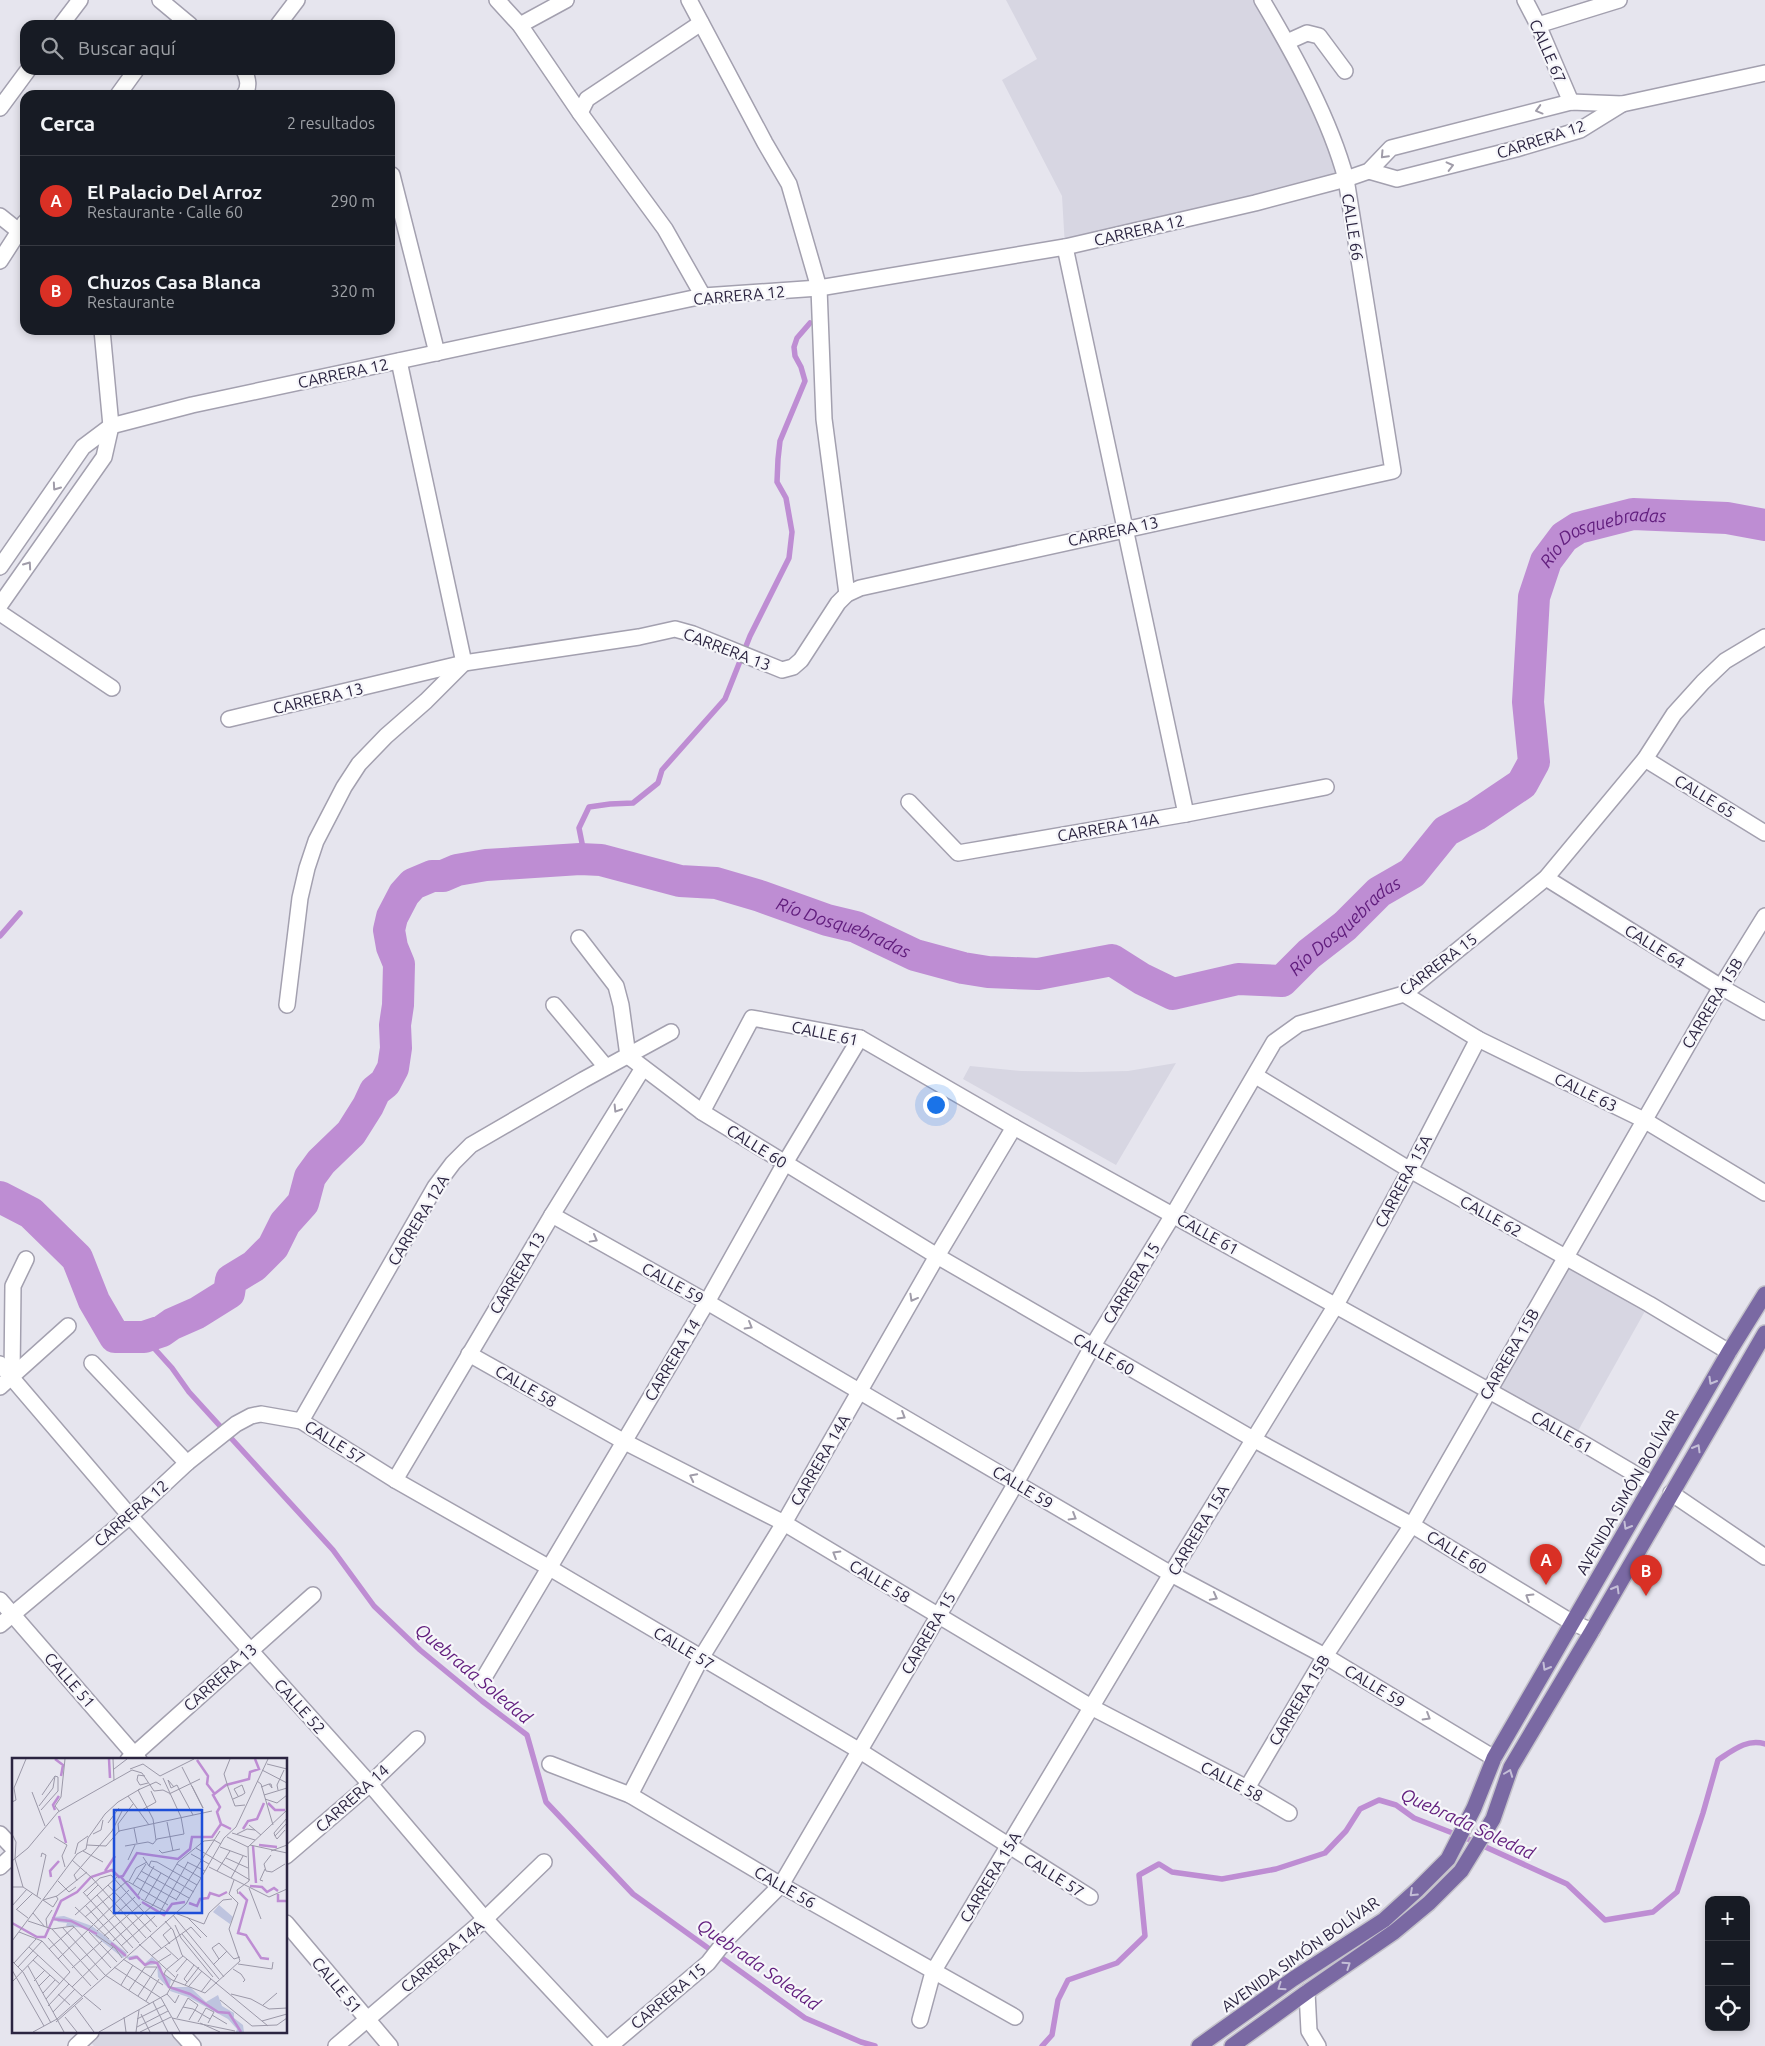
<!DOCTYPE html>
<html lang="es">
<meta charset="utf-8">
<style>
:root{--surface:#171b24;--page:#242831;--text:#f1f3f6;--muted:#9ea1a6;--line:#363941;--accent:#d93025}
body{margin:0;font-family:Ubuntu,sans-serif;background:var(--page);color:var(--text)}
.controls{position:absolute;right:15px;bottom:15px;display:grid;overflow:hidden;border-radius:10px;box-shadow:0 2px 8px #0003}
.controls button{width:45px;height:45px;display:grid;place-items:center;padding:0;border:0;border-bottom:1px solid var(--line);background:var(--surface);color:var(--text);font:25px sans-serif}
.you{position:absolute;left:935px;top:1104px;width:18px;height:18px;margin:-12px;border:4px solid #fff;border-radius:50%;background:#1a73e8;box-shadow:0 0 0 8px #1a73e833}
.badge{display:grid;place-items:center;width:32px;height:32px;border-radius:50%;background:var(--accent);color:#fff;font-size:16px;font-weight:700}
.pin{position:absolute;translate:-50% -41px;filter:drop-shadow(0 1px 2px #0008)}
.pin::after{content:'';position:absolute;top:26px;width:18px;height:15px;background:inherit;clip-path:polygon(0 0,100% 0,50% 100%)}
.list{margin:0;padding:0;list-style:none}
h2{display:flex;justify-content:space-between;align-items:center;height:65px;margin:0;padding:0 20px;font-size:21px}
h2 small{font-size:16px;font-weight:400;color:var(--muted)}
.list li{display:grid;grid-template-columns:32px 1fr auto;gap:15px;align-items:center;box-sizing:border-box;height:90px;padding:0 20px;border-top:1px solid var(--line)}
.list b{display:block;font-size:19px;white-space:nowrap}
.list p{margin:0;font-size:16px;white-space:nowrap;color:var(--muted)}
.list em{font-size:16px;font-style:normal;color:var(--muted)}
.icon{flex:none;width:28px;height:28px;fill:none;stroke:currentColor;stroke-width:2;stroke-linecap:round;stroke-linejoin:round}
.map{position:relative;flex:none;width:1765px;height:2046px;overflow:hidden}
.search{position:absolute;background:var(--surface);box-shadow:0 2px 8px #0003;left:20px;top:20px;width:375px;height:55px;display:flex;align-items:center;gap:12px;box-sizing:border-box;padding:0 18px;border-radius:15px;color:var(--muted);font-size:19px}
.panel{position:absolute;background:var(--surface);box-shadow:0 2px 8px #0003;left:20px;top:90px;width:375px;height:245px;border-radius:15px}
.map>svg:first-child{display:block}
</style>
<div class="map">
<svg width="1765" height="2046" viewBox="0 0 1765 2046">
<rect width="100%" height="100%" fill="#e6e5ee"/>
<g fill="#d7d6e2">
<path d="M1006,0h256l84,179 -281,68 -3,-51 -60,-116 35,-21z"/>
<path d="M1176,1063l-60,102 -153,-86 7,-13 51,5 61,1 46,-1z"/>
<path d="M1565,1257l84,47 -75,134 -85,-48z"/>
<path d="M91,2032h89l13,14h-99l-8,-9z"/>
</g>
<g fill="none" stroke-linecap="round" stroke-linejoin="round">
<g stroke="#be8dd3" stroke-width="5.5">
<path d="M580,859l3,-11 -4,-20 10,-21 21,-3 23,-1 25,-20 4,-13 63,-71 25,-63 39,-78 3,-26 -6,-34 -9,-16 1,-23 2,-18 25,-60 -4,-14 -6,-11 -1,-9 3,-9 13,-15"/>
<path d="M0,936l20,-23"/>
<path d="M144,1337l28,31 17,24 144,158 41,56 46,44 62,51 45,34 19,67 87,92 172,124 56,24 14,4"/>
<path d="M1042,2046l10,-11 6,-35 10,-20 49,-17 28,-27 -6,-61 20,-11 13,8 50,7 54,-10 49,-16 21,-22 14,-22 19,-9 17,5 18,13 54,21 99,45 38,36 48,-8 24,-20 26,-79 15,-53c14,-9 29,-22 47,-16"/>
</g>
<path stroke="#be8dd3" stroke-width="32" id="s1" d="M0,1197l31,16 46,45 17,43 21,36h29l18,-6 10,-7 25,-11 32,-20 2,-13 23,-14 19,-19 12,-24 18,-20 7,-26 11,-15 30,-29 17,-27 7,-15 10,-8 8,-15 3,-20 -1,-23 3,-20 1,-41 -7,-17 -3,-17 3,-13 12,-23 9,-10 19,-8h11l14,-6 29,-5 94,-6 21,1 79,21 36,2 44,13 67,24 29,7 59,28 48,13 25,4 50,2 74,-14 30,19 31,15 65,-15 44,2 27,-27 36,-28 34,-34 33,-19 34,-42 30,-16 46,-31 12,-22 -6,-60 6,-105 12,-36 18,-24 14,-9 55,-14 94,4 38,7"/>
<defs>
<g id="street">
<path d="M160,0l30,25"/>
<path d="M497,0l23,25 60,88 85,116 38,67"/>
<path d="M689,0l76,143 24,41 30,104 5,131 23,175"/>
<path d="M1525,0l13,25 33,77"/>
<path d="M61,25l19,-25"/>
<path d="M278,25l19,-25"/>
<path d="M520,25l46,-25"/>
<path d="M1538,25l81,-25"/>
<path d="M1287,42l20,-9 12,3 26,35"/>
<path d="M118,95l18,-25"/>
<path d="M244,95c6,-8 4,-16 0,-25"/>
<path d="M0,108l28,-38"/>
<path d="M580,113l7,-14 114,-76"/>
<path d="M1369,171l28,8 119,-30 64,-19 42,-26"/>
<path d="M392,175l45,178"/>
<path d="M0,216l25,20"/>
<path d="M1065,247l121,567"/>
<path d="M0,261l25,-39"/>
<path d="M399,361l65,302"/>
<path d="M0,567l83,-120 28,-21 81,-21 511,-109 116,-8 246,-41 190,-44 91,-24 23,-8 22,-23 180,-46 51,2 143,-31"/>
<path d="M0,605l104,-148 7,-31 -9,-96"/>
<path d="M0,613l112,75"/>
<path d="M229,719l235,-56 175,-26 36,-8 18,5 89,36 11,-3 8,-7 37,-57 9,-9 13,-6 533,-117 -47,-292c-16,-60 -52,-125 -84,-179"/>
<path d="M1645,759l120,74"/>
<path d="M909,802l49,51 228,-39 140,-27"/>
<path d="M1546,878l175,109 44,25"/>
<path d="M579,938l37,48 5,19 7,51 74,56 235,144 316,183 159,86 159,97 21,9"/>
<path d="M1404,994l74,45 166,81 121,73"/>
<path d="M287,1005l13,-107 7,-30 9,-27 28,-54 15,-23 27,-28 40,-35 38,-38"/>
<path d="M554,1005l52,62"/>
<path d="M1256,1076l154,94 239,134 80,48"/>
<path d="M702,1112l50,-94 108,20 154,89 560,311 78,46"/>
<path d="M552,1215l155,87 464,272 154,82 169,102"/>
<path d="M469,1354l154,87 161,82 307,184 156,81 42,25"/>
<path d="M92,1363l95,100"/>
<path d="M0,1364l130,152 240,268 115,135 119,127"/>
<path d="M12,1376l1,-90 13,-27"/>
<path d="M0,1387l68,-61"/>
<path d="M301,1421l134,-234 18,-24 18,-18 112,-65 88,-48"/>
<path d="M395,1480l157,-265 91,-147"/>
<path d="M1671,1493l94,64"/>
<path d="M0,1600l139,160"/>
<path d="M0,1625l130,-109 57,-53 49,-39 15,-8 10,-2 40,7 94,59 153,87 312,184 230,146"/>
<path d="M482,1681l225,-379 78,-139 75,-125"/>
<path d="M128,1760l185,-165"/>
<path d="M550,1764l80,31 151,90 234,132"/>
<path d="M1247,1788l78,-132 87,-131 309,-538 44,-71"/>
<path d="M630,1795l71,-137 83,-135 153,-267 77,-129"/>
<path d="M0,1834l14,15"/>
<path d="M286,1856l84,-72 47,-45"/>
<path d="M0,1867l14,-13"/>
<path d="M286,1923l104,123"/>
<path d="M1307,1992l2,39 9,15"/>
<path d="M920,2020l13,-48 238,-398 165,-269 74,-135 68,-131"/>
<path d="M180,2032l13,14"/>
<path d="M76,2046l15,-14"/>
<path d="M336,2046l149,-127 59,-57"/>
<path d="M610,2046l98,-83 18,-23 55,-55 235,-402 76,-136 81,-132 101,-173 25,-18 105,-30 142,-116 99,-119 29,-45 29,-32 22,-21 40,-24"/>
</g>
<g id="primary">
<path d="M1199,2046l94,-67 91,-59 33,-30 31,-31 26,-51 20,-50 235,-406 36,-58"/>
<path d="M1232,2046l75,-54 87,-60 35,-29 32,-32 32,-52 18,-52 81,-136 173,-298"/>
</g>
</defs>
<use href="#street" stroke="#a3a0af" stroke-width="18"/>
<use href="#primary" stroke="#c4c2ca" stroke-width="18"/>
<use href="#street" stroke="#fff" stroke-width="15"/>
<use href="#primary" stroke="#7a69a3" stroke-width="15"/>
</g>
<defs><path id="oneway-chevron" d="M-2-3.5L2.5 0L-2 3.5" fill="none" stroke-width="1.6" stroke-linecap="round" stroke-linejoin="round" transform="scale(1.25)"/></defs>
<g stroke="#a09ca9">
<use href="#oneway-chevron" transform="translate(1539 110) rotate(165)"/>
<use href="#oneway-chevron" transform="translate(1384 155) rotate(133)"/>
<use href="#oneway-chevron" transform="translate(1450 166) rotate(-14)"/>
<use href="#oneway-chevron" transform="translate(56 487) rotate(125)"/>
<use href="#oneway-chevron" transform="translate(28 565) rotate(-55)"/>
<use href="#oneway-chevron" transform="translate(617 1109) rotate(122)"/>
<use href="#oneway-chevron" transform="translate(594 1239) rotate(29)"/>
<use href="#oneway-chevron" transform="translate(913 1298) rotate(119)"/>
<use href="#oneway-chevron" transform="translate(749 1326) rotate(30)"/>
<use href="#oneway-chevron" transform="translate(902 1416) rotate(31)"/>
<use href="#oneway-chevron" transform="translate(693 1477) rotate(-153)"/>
<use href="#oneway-chevron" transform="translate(1073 1517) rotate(31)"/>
<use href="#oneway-chevron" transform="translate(836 1554) rotate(-149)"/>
<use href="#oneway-chevron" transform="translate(1214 1597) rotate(28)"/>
<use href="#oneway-chevron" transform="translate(1529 1597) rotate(-148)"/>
<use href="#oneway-chevron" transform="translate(1427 1717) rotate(31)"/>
</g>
<g stroke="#c4bed7">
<use href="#oneway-chevron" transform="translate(1712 1381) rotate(120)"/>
<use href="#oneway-chevron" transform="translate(1697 1448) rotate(-60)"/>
<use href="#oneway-chevron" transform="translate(1627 1526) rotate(120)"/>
<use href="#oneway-chevron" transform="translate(1616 1589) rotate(-60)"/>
<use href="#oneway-chevron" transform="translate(1546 1667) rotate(120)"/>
<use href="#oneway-chevron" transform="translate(1509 1773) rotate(-69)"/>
<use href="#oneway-chevron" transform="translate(1413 1893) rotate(137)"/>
<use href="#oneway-chevron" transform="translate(1347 1965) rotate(-34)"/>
<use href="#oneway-chevron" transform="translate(1281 1987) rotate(145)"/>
</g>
<g text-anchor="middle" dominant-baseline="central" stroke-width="4.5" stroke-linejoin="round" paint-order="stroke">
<g font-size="16" fill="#2b2440" stroke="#f6f6fa">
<text transform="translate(1548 51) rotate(66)">CALLE 67</text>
<text transform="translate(1541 139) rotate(-18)">CARRERA 12</text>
<text transform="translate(1353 227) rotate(81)">CALLE 66</text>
<text transform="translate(1139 230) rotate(-13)">CARRERA 12</text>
<text transform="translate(739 295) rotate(-5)">CARRERA 12</text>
<text transform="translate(343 373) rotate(-12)">CARRERA 12</text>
<text transform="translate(1113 531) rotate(-12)">CARRERA 13</text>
<text transform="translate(727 649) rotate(21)">CARRERA 13</text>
<text transform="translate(318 698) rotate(-13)">CARRERA 13</text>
<text transform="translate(1705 796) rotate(31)">CALLE 65</text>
<text transform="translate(1108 827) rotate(-10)">CARRERA 14A</text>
<text transform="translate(1655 946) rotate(32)">CALLE 64</text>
<text transform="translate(1438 964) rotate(-37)">CARRERA 15</text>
<text transform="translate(1712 1003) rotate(-59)">CARRERA 15B</text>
<text transform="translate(825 1033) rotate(12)">CALLE 61</text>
<text transform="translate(1586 1092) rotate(26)">CALLE 63</text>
<text transform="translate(757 1146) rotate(32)">CALLE 60</text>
<text transform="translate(1403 1181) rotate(-62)">CARRERA 15A</text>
<text transform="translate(1491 1216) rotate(29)">CALLE 62</text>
<text transform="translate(418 1220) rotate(-59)">CARRERA 12A</text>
<text transform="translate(1208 1234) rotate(29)">CALLE 61</text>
<text transform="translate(517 1273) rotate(-59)">CARRERA 13</text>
<text transform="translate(673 1283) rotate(29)">CALLE 59</text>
<text transform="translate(1131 1283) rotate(-58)">CARRERA 15</text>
<text transform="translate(1104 1354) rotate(30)">CALLE 60</text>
<text transform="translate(1509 1354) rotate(-60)">CARRERA 15B</text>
<text transform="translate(672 1360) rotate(-59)">CARRERA 14</text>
<text transform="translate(526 1386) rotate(30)">CALLE 58</text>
<text transform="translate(1562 1432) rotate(30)">CALLE 61</text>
<text transform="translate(335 1442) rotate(32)">CALLE 57</text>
<text transform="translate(820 1460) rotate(-60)">CARRERA 14A</text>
<text transform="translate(1023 1487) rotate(31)">CALLE 59</text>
<text transform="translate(1627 1492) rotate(-60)">AVENIDA SIMÓN BOLÍVAR</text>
<text transform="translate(131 1513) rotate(-41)">CARRERA 12</text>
<text transform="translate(1198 1530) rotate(-59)">CARRERA 15A</text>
<text transform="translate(1457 1552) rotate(32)">CALLE 60</text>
<text transform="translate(880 1581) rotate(31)">CALLE 58</text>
<text transform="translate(928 1633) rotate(-60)">CARRERA 15</text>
<text transform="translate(684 1648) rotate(31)">CALLE 57</text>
<text transform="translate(220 1677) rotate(-42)">CARRERA 13</text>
<text transform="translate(70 1680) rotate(49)">CALLE 51</text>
<text transform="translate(1375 1686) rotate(31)">CALLE 59</text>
<text transform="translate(1299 1700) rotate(-59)">CARRERA 15B</text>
<text transform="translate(300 1706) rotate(48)">CALLE 52</text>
<text transform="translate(1232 1781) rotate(28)">CALLE 58</text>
<text transform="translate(352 1798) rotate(-42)">CARRERA 14</text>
<text transform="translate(1054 1875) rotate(32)">CALLE 57</text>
<text transform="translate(990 1877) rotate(-59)">CARRERA 15A</text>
<text transform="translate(785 1887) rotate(30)">CALLE 56</text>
<text transform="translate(1300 1954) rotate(-35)">AVENIDA SIMÓN BOLÍVAR</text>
<text transform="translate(442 1956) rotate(-40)">CARRERA 14A</text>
<text transform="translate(337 1985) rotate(50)">CALLE 51</text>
<text transform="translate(668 1996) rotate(-40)">CARRERA 15</text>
</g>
<g font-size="18" font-style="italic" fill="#611d7d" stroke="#f6f6fa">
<text stroke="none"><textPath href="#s1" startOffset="2302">Río Dosquebradas</textPath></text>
<text stroke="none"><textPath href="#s1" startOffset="1778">Río Dosquebradas</textPath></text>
<text stroke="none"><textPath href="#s1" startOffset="1236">Río Dosquebradas</textPath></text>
<text transform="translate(474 1673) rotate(40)">Quebrada Soledad</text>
<text transform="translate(1468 1823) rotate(25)">Quebrada Soledad</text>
<text transform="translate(759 1964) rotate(35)">Quebrada Soledad</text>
</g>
</g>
<g transform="translate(12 1758)">
<rect width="275" height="275" fill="#e6e5ee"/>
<path d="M207,147l14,12 -3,7 -17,-12zM52,158l28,10 35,27 -4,5 -38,-30 -19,-2 1,-3 -9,-1 -4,-5zM124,197l8,9 8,-7 9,9 1,6 9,8 -2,9 -11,-12 -1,-13 -12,2 -8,-7 -8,1 -3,-3zM159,229h19l16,15 12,-7 4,11 12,7v5l9,7 1,7h-8l1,-3 -9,-10 -40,-22 -18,-6z" fill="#bec4df"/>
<path fill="none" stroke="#be8dd3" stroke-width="2.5" d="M43,1l8,6 -2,11M97,1l1,19M185,2l11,16 -1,8 7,9M256,45l7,7h10M43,52l-2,-5 6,-9M47,58l7,27M219,71l-10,-5 -4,-12 3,-5 -7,-12 13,-10 23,-6 1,-7 9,-3 -4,-10M231,71l5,-8 9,-2 7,-16M247,87l18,2M241,88l3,37M93,113l10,-15M39,119l-1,-6 9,-10M109,119l19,22M238,128l12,1 5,5 7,-4 4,3M227,134l8,8 -9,33 8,2 15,23 8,1M266,136v7h9M130,144l22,13 8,-11 13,-2M177,145l8,3 3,-7 8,-1 2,-5 9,3 8,-4M40,161l19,2 26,13M0,165l25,14h8l16,-36 16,-9 14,-15 21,-7 7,7 4,-1 14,-23 41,6 12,-10 2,-12h20l9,-13M99,185l15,13M117,201l8,-2 8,8 6,-3 6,1 12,24 21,7 28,18 11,1 12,19"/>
<path fill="none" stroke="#9b98a8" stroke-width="1" d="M101,1l1,21M218,1l-6,15 4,13 7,19 10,-1M255,6l20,5M170,9l21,41 -11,-22M102,11l13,-10M118,11l13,-5 17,12 34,-17M250,12l25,13M133,18l-7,-1 -1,5 3,5 8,-2M245,23l4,3 12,41M162,29l-6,-7 3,8 6,-3 2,4M249,29l8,-3h2l1,4 -3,-4M167,31l14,26M126,32l15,29 3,21M126,32l18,-8 5,3M266,32l-1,-5 7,-15M20,34l13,34M157,36l31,-15M30,37l13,-19M252,37l23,-7M116,38l21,29M221,41l9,-4 3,-2 -3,-8 -8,4 4,7M253,41l12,4 10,-8M0,44l4,-2 -2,-12 12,-29M27,48l14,-18 2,-12M29,52l17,-19v-14l-3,-1M47,53l-4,-5 6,-9 4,-38M128,53l16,-9 -5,-11M275,60l-13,15 1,3 12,-13M155,64l6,29M96,65l11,-15M237,67l12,10M122,70l3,15M107,74l-1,-8 15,-20M220,75l23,7M0,76l4,8 -1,17 8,28 18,12M81,76l8,-4 2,-10M225,76l10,-5 8,1M263,78l2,3 8,-9M42,79l13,8 -5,11 3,11M215,79l21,10M75,87l19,1 13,-15 93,-20M238,87l37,8M113,88l23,-4 5,2 4,-5 27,-5 -3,-17 -18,-39M208,89l27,10M184,90l54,32M147,92l3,3 18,-4M71,93l20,11M259,93l16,-6M63,96l3,-11 10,-7M179,96l18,10M259,97l-7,9 2,7 6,1 13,-8M131,99l6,9 45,26M214,100l22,10M60,102l20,18 54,60M116,102l7,-15M0,103l16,-13 30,-36 74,-42 10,3 12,18 9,-1 6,3M175,104l18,9M165,106l24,14M137,108l2,-5 6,1 40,23M197,109l60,30 18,-8M129,113l48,27M205,113l13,-20M99,117l46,52M125,120l40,22M219,120l12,-22M46,123l11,11 7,-5M65,123l-3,-6 38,-44 10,-20M117,123l7,-13 11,-6M251,123l-3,-1 5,-11M121,126l13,-20M96,127l43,47M237,130l12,31M71,134l50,56M72,134l16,-14 11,-3M0,135v-6h11M226,136l-1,-4 12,-9 -1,-34 39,-37M85,137l42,48M126,137l16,-29M25,138l9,-41 -4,-2 -1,4M75,138l11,-11M129,141l24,12M31,142l14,-4 30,-24M31,142l10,7 5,-8 -2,-3M133,142l16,-27M164,142l44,-69M73,147l43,48M0,148l15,-17M63,149l34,32M4,151l12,9M5,151l16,-16M148,154l28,-50M21,155l12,14M163,155l29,11 5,-11 14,-13 9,-1M63,157l42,-38M161,157l51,62M73,159l42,-36 41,24M175,159l20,20M16,163l24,8 46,51M153,163l8,9 9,25 86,71M163,167l6,13 32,39M35,169l-1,-8 6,-9M50,169l43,48 45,29M40,171l21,-3 38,42M85,173l38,-34M7,174l23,9 28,31 -24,27M77,174l28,30M170,176l37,45M84,177l19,13 7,10M92,178l37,-32M138,178l12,13M36,180l43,48M0,183l65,-87 9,-5 2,-11 17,-24 13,-12 22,-13M101,183l40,-36 25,-43 26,-21 10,-1 7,4M127,186l36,33M158,186l-7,-9 8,-7M109,188l34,-30M17,189l53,49M153,189l14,13M37,191l25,-22M139,198l40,-29 10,11M46,201l71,-69M111,201l40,26M207,201l-7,-11 7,-5 15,16 6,-2M21,202l27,24M0,203l11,11 28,51M146,204l13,-8M2,205l22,-24M226,206l34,5 1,-7M201,207l14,-14M16,208l36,66M6,209l24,-26M102,209l47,31 19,34M60,210l30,-27M221,211l8,5 4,6 -2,2M0,212l32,56M154,212l-2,4 8,6 33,13M154,212l17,-14M164,214l11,-13M22,223l11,-11M0,224l26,-27M175,224l-3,-3 10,-14M109,227l12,-20M173,227l14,-18M27,228l11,-11M177,228l13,-15M60,229l41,-40M117,232l16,-23h12l-19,29M189,234l10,-13M31,235l12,-13M193,235l35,-32 -11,-32 9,-26 -9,-9 5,-14M46,236l12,11M155,236l8,9 4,-8M219,236l20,5 18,10 18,-1M72,238l17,14M208,242l32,26 25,-1 10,-7M134,243l13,-22M141,244l15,30M251,247l14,-12M36,248l21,-22M63,248l19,26M171,249l10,2 17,10M41,254l22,-23M129,256l9,18M200,257l15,9M53,259l12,15M112,259l2,15M160,260l63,13M165,260l11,-20 10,7 -9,15M125,261l28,-14M250,263l25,-7M44,264l27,-24M186,264l8,-14 8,4 -6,11M188,265l20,9M125,269l31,-16M21,274l24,-13 129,-115 38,-66 12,-11 32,-68M87,274l68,-38 11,-20M124,274l3,-22M128,274l31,-15"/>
<path fill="#1d4ed8" fill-opacity="0.15" stroke="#1d4ed8" stroke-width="2.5" d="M102,52h88v103h-88z"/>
<rect width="275" height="275" fill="none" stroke="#2b2440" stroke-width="2.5"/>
</g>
</svg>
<div class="controls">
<button>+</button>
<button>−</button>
<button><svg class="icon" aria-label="locate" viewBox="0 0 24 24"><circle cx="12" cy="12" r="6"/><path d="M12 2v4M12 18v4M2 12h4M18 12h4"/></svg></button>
</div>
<div class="you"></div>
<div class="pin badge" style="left:1546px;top:1585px">A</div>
<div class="pin badge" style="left:1646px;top:1596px">B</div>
<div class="search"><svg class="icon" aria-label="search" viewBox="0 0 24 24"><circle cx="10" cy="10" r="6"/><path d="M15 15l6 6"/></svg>Buscar aquí</div>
<section class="panel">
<h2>Cerca<small>2 resultados</small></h2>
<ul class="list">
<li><span class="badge">A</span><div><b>El Palacio Del Arroz</b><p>Restaurante · Calle 60</p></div><em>290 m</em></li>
<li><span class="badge">B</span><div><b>Chuzos Casa Blanca</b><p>Restaurante</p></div><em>320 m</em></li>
</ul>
</section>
</div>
